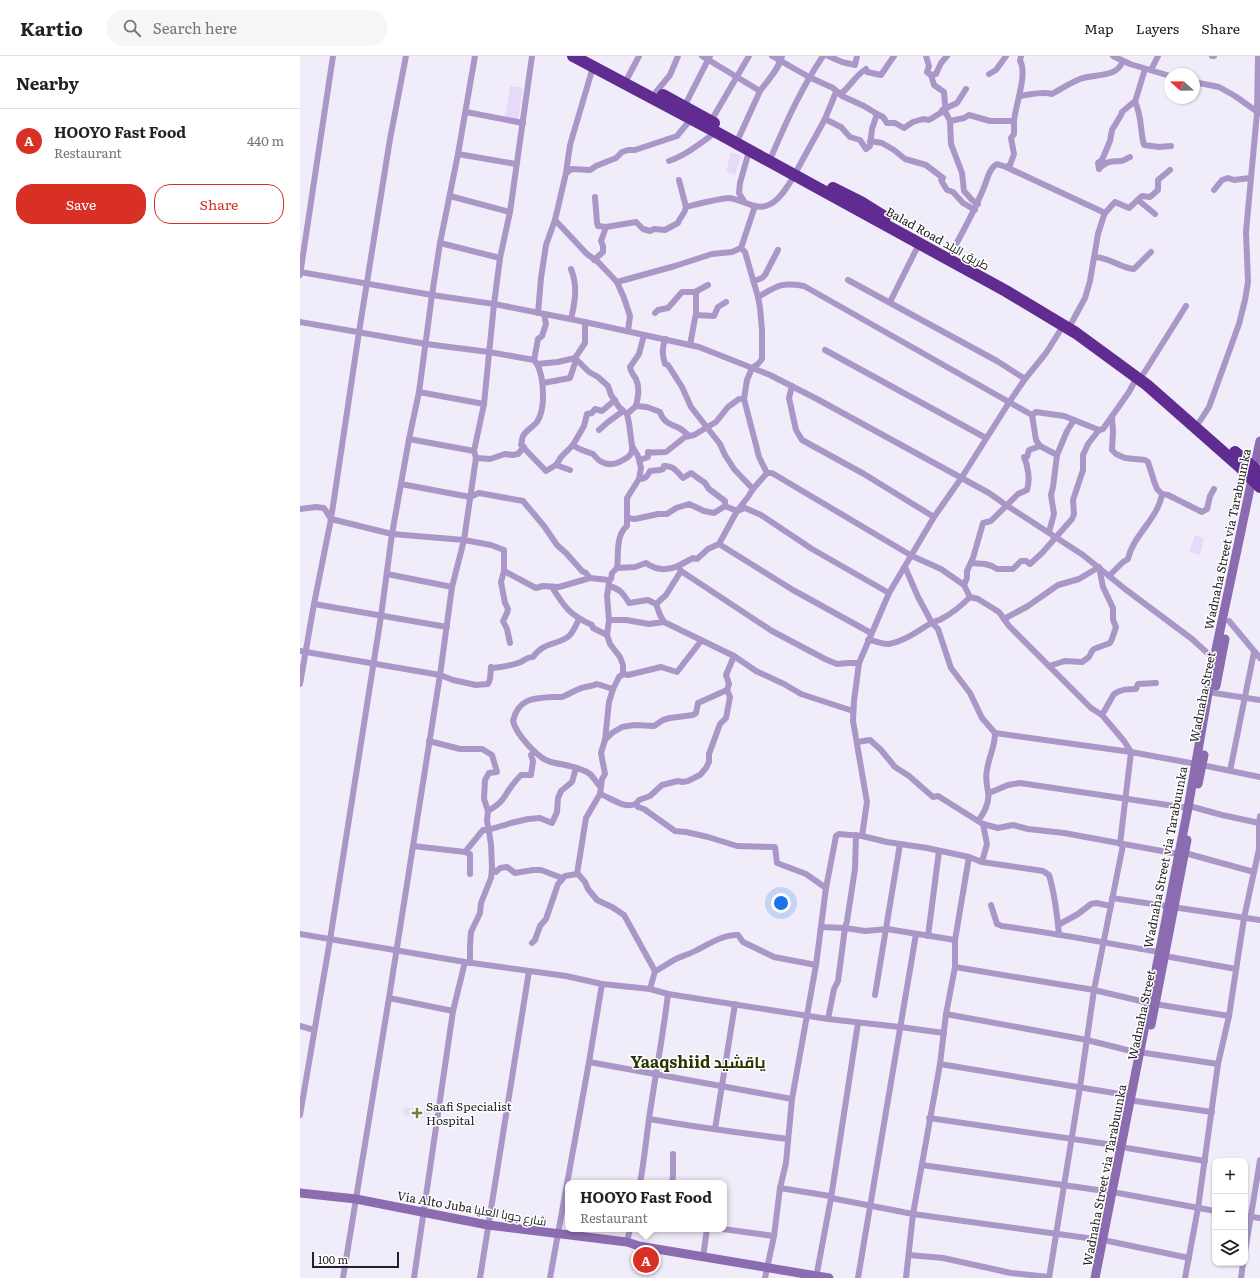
<!DOCTYPE html>
<meta charset="utf-8">
<style>
:root{--surface:#fff;--page:#f6f6f6;--text:#202124;--muted:#757577;--line:#e0e0e0;--accent:#d93025}
body{margin:0;font-family:Literata,Cairo,serif;background:var(--page);color:var(--text)}
.controls{position:absolute;right:12px;bottom:12px;display:grid;overflow:hidden;border-radius:8px;box-shadow:0 1px 3px #0004}
.controls button{width:36px;height:36px;display:grid;place-items:center;padding:0;border:0;border-bottom:1px solid var(--line);background:var(--surface);color:var(--text);font:20px sans-serif}
.compass{position:absolute;left:864px;top:12px;width:36px;height:36px;border-radius:50%;background:var(--surface);box-shadow:0 1px 3px #0004;rotate:290deg}
.scale{position:absolute;left:12px;bottom:10px;width:87px;box-sizing:border-box;padding-left:4px;border:2px solid #242226;border-top:0;font-size:11px;line-height:14px;white-space:nowrap;color:#242226;-webkit-text-stroke:3px #fff;paint-order:stroke}
.you{position:absolute;left:481px;top:847px;width:14px;height:14px;margin:-10px;border:3px solid #fff;border-radius:50%;background:#1a73e8;box-shadow:0 0 0 6px #1a73e833}
.badge{display:grid;place-items:center;width:26px;height:26px;border-radius:50%;background:var(--accent);color:#fff;font-size:13px;font-weight:700}
.pin{position:absolute;translate:-50% -50%;border:2px solid #fff;box-shadow:0 1px 4px #0006}
.popup{position:absolute;left:265px;top:1124px;width:162px;height:52px;box-sizing:border-box;display:grid;place-content:center;border-radius:8px;background:var(--surface);filter:drop-shadow(0 1px 3px #0005);font-size:13px;white-space:nowrap;color:var(--muted)}
.popup b{font-size:15px;color:var(--text)}
.popup::after{content:'';position:absolute;left:50%;top:100%;margin-left:-8px;border:8px solid transparent;border-top-color:var(--surface)}
.list{margin:0;padding:0;list-style:none}
h2{display:flex;justify-content:space-between;align-items:center;height:52px;margin:0;padding:0 16px;font-size:17px}
h2 small{font-size:13px;font-weight:400;color:var(--muted)}
.list li{display:grid;grid-template-columns:26px 1fr auto;gap:12px;align-items:center;box-sizing:border-box;height:64px;padding:0 16px;border-top:1px solid var(--line)}
.list b{display:block;font-size:15px;white-space:nowrap}
.list p{margin:0;font-size:13px;white-space:nowrap;color:var(--muted)}
.list em{font-size:13px;font-style:normal;color:var(--muted)}
.actions{display:flex;gap:8px;padding:12px 16px}
.actions a{flex:1;padding:9px 0;border:1px solid var(--accent);border-radius:16px;text-align:center;font-size:14px;color:var(--accent)}
.actions .main{background:var(--accent);color:#fff}
.icon{flex:none;width:22px;height:22px;fill:none;stroke:currentColor;stroke-width:2;stroke-linecap:round;stroke-linejoin:round}
.map{position:relative;flex:none;width:960px;height:1222px;overflow:hidden}
header{display:flex;align-items:center;gap:24px;box-sizing:border-box;height:56px;padding:0 20px;background:var(--surface);border-bottom:1px solid var(--line)}
header strong{font-size:19px}
nav{display:flex;gap:22px;margin-inline-start:auto;font-size:14px}
.search{width:280px;height:36px;background:var(--page);display:flex;align-items:center;gap:10px;box-sizing:border-box;padding:0 14px;border-radius:16px;color:var(--muted);font-size:15px}
main{display:flex}
aside{flex:1;background:var(--surface)}
.map>svg:first-child{display:block}
</style>
<header>
<strong>Kartio</strong>
<div class="search"><svg class="icon" aria-label="search" viewBox="0 0 24 24"><circle cx="10" cy="10" r="6"/><path d="M15 15l6 6"/></svg>Search here</div>
<nav><a>Map</a><a>Layers</a><a>Share</a></nav>
</header>
<main>
<aside>
<h2>Nearby<small></small></h2>
<ul class="list">
<li><span class="badge">A</span><div><b>HOOYO Fast Food</b><p>Restaurant</p></div><em>440 m</em></li>
</ul>
<div class="actions"><a class="main">Save</a><a>Share</a></div>
</aside>
<div class="map">
<svg width="960" height="1222" viewBox="0 0 960 1222">
<rect width="100%" height="100%" fill="#f1ecf9"/>
<path fill="#e6def2" d="M104,1051l27,4 -1,8 -27,-4z"/>
<g fill="#e6d9f9">
<path d="M210,30l13,2 -5,31 -13,-2z"/>
<path d="M431,96l10,4 -6,19 -9,-3z"/>
<path d="M895,479l9,3 -4,17 -11,-3z"/>
</g>
<g fill="none" stroke-linecap="round" stroke-linejoin="round">
<g stroke="#ab97c7" stroke-width="6">
<path d="M402,0l58,35 -21,46"/>
<path d="M472,0l37,21 24,11 9,8 22,10 13,8"/>
<path d="M528,0l14,6 13,3 2,-9"/>
<path d="M626,0l3,10 -2,6 4,3 3,10 10,7 1,13 2,3"/>
<path d="M813,0l17,8 40,12"/>
<path d="M912,0h2"/>
<path d="M845,13l-10,33c7,13 5,29 9,43l15,2 12,-1"/>
<path d="M851,14l7,-14"/>
<path d="M689,18l7,-4 10,-14"/>
<path d="M631,19l5,-1 5,-11 6,-7"/>
<path d="M328,21l11,-21"/>
<path d="M894,26l25,5 16,9 24,17"/>
<path d="M460,35c8,-11 19,-22 22,-35"/>
<path d="M356,36l14,-17 8,-19"/>
<path d="M536,36l6,1c9,-8 14,-18 24,-24l1,3 14,3 13,-19"/>
<path d="M719,40c11,-1 22,-5 33,-2 9,-5 18,-11 28,-15 15,-6 36,0 43,-18"/>
<path d="M384,51l26,-51"/>
<path d="M166,56l57,11"/>
<path d="M642,56l4,1 4,8 14,-3 5,-3 21,6h24v13l-3,4 3,16 -4,11 -4,2 -9,-3c-7,4 -9,12 -11,18 -9,25 -22,47 -34,70"/>
<path d="M525,63l16,8 9,10 10,3 6,9 4,-3 2,-17 5,-15 6,3 4,6h8l9,5 9,-6 10,-3 6,1 13,-8v-2l15,-7 9,-14"/>
<path d="M411,65l38,-65"/>
<path d="M650,65l1,23 11,29 2,18 8,9 6,4"/>
<path d="M714,65c1,-14 14,-48 6,-60l1,-5"/>
<path d="M570,85l12,2 12,7 11,9 21,6 17,13 -2,2 6,10 6,2 10,11 12,7"/>
<path d="M158,98l58,10"/>
<path d="M472,99c15,-35 30,-68 51,-99"/>
<path d="M830,101c-3,1 -7,4 -9,4 -10,1 -14,-1 -22,8l-1,-6 4,-3 8,-19 2,-11 9,-15 1,-3 13,-11"/>
<path d="M369,105c17,-6 32,-18 47,-29"/>
<path d="M706,111l99,46"/>
<path d="M497,114l28,-51 11,-27"/>
<path d="M266,117l6,-4 18,1 6,-4 20,-8 6,-6 6,-2h7l42,-14 14,-17"/>
<path d="M379,124l7,27"/>
<path d="M914,134l8,-10 6,-2 6,2 16,-2"/>
<path d="M150,140l60,16"/>
<path d="M838,144l17,14"/>
<path d="M444,145l-5,-8 1,-10 9,-32"/>
<path d="M255,164l32,34 11,8 19,20 7,16 6,18 -2,15"/>
<path d="M306,171l30,-5 7,7 7,2 4,-2 11,1 13,-7c2,-7 7,-8 8,-16 7,-2 36,-9 43,-9 9,1 17,6 26,8 19,5 31,-17 39,-30"/>
<path d="M140,187l60,15"/>
<path d="M441,192l4,4 13,45c19,-11 23,-15 46,-11l228,129 4,-3 28,4 35,14 4,-1 26,-37 8,-15"/>
<path d="M795,201c16,1 25,11 39,12l17,-17"/>
<path d="M294,204l9,-8v-6l-2,-5 5,-14 -8,-1 -1,-3 -2,-26"/>
<path d="M0,216l132,23 62,9 91,18 114,25 71,28 47,24 172,94 17,12 77,50 42,34 67,50 22,20"/>
<path d="M0,219l33,-219"/>
<path d="M548,224l149,81 28,18"/>
<path d="M454,225l8,-3 3,-3 13,-25"/>
<path d="M317,226l58,-16 37,-12 20,-2 9,-4 14,-42"/>
<path d="M395,236l13,-7"/>
<path d="M458,241l2,11 2,22v29l-4,5 -6,4 -5,12 -3,19 12,46 3,12 8,16"/>
<path d="M590,246l29,-58"/>
<path d="M238,257l3,-35 5,-33 9,-25 11,-47 4,-28 23,-78"/>
<path d="M355,257l3,-3 10,-2 14,-16h13l1,1v22"/>
<path d="M271,263c4,-17 7,-33 0,-50"/>
<path d="M0,266l126,22 63,8 45,8 3,4 21,-2 17,-4 10,-15v-21"/>
<path d="M772,266l13,-24 5,-17 8,-47 5,-16 2,-5 10,-11 14,6 13,-12 8,1 8,-7v-10l12,-10"/>
<path d="M366,283c-5,8 -4,16 -1,25l3,1 14,22 9,20 29,37 5,11 9,14 19,20"/>
<path d="M390,289l5,-27 1,-3 18,1 4,-9 8,-5"/>
<path d="M525,294l161,88"/>
<path d="M275,302l14,14 9,5 10,9 3,9 8,12 8,7"/>
<path d="M234,304l4,-21 4,-3 4,-12 -2,-10"/>
<path d="M237,308c7,13 9,45 0,58 -4,5 -11,8 -14,14 -1,2 -1,6 -2,9l25,26 10,-6 5,-8 12,-12 11,-19 3,-12 5,-1 3,-4 7,2 13,-11"/>
<path d="M844,317l42,-67"/>
<path d="M243,327l27,-5 6,-18"/>
<path d="M492,330l-3,12 7,32 6,10 62,34 70,43"/>
<path d="M119,336l65,12"/>
<path d="M336,350l11,1 13,5c3,10 10,12 19,16 4,2 7,5 10,8"/>
<path d="M732,359l4,25 4,6 17,9"/>
<path d="M900,365l9,-14 30,-83 6,-24 3,-18 -2,-50 11,-119 1,-57"/>
<path d="M299,374l9,-8 15,-11"/>
<path d="M109,383l65,12"/>
<path d="M273,389c6,5 13,6 20,9 2,2 4,5 7,7 8,5 15,4 23,-1 7,-3 10,-7 9,-14"/>
<path d="M176,402l14,1 15,-5 8,1 5,-1 6,-7"/>
<path d="M340,404l8,-3v-5c7,1 11,0 18,0l19,-15 9,-2 22,-13 12,-15 11,-8h5"/>
<path d="M256,409l14,5"/>
<path d="M339,423c6,0 8,-2 11,-8 4,-1 9,0 13,-2l1,-3c9,-1 13,6 19,12l8,-5 14,10 4,6 16,12v5"/>
<path d="M101,428l69,13 9,-4 44,8 21,25 13,19 9,8 16,18 4,2 4,5 18,2"/>
<path d="M862,438l6,1 34,17 5,-3 3,-13 4,-7"/>
<path d="M0,453l16,-2 8,1 7,11 61,15 72,6 27,5 13,5v21l-3,11 4,21 3,6 -1,4 -4,8 4,8 3,14"/>
<path d="M327,462l8,1 23,-5h9l9,-6 13,-4 15,7 10,2 11,-7 12,5 8,-3 16,7 51,34 77,44"/>
<path d="M749,476l5,-18 -3,-19 2,-8 4,-32 10,-24 7,-11"/>
<path d="M419,488l74,46 78,43"/>
<path d="M671,507l14,1 7,2 5,3h16l8,-8h5l4,3 12,-11 30,-34 2,-5 -1,-14 10,-30v-15l5,-11 11,-14"/>
<path d="M605,511l13,30 14,26 6,6 13,39 19,25 12,25 13,15c0,14 -6,23 -8,37 -2,8 0,14 1,22 2,10 -4,21 -10,29l5,3 4,20 -5,18"/>
<path d="M317,512l18,-1 11,-4c10,7 21,8 32,3"/>
<path d="M204,515l32,17 7,-2 16,1 31,-9"/>
<path d="M381,515l91,60 53,28 12,5 11,-1h11"/>
<path d="M87,518l65,13"/>
<path d="M809,520l14,-14 5,-3c5,-24 30,-40 34,-65l-5,-5 -3,-8 -6,-19 -3,-2 -20,-2 -9,-4 -4,-4 1,-19 -1,-13"/>
<path d="M308,524l3,-1 1,-6 5,-5c2,-13 -2,-32 10,-42v-28l12,-19 2,-11 -3,-12 -6,-10 -3,-23 -2,-9 9,-8c2,-9 4,-18 0,-27 -3,-5 -5,-6 -6,-12l9,-13 5,-19"/>
<path d="M309,527l-2,13 2,24 -2,15 3,9 10,13 3,8v9"/>
<path d="M664,529l3,-7v-7l6,-13 10,-35 8,-2 27,-27 9,-4c2,-7 2,-16 0,-23 0,-4 -2,-6 -3,-10h3l2,-7 11,-4"/>
<path d="M309,530c11,3 14,7 20,17l19,-3 8,4 10,-9 15,-24 -3,-5 15,-8 4,1 11,-10 11,-5 18,-33 11,-14 5,-8 14,-16h5l140,83 29,13 23,16 6,12 8,2 21,13 10,14 82,82 11,7 22,26 7,11 -11,92"/>
<path d="M252,531c13,21 18,28 40,38l1,3 14,7"/>
<path d="M14,548l133,23"/>
<path d="M356,548l4,11 4,7"/>
<path d="M704,563l24,-13 30,-21 21,-6 20,-12 4,20 10,21v12l3,7 -4,12 -2,4 -16,6 -2,2 -3,6 -7,5 -17,-1 -16,5"/>
<path d="M309,564h17l23,4 15,-2 70,34 22,15 28,13 17,10 52,17"/>
<path d="M929,565l31,37"/>
<path d="M568,584c8,0 13,5 21,4 16,-3 29,-13 42,-21 4,-2 8,-2 12,-5 10,-5 19,-13 27,-21"/>
<path d="M0,595l140,24 13,5 23,5 12,-1 2,-5 1,-12 2,1c8,-1 21,-3 28,-6 5,-3 6,-5 12,-5 10,-15 25,-12 36,-21 5,-5 7,-11 10,-17"/>
<path d="M0,628l14,-80 17,-85 28,-187 31,-193 16,-83"/>
<path d="M914,637l46,7"/>
<path d="M802,659l12,-21c7,-5 15,-5 22,-5l2,-5 18,-1"/>
<path d="M695,677l136,19 65,12"/>
<path d="M305,684l7,-7 10,-6 12,-2 20,1 9,-6 7,-2 23,-3 3,-2 2,-10 29,-13 2,-6 -3,-9 8,-19"/>
<path d="M129,685l31,8h22l10,6 5,17 -8,1 -4,7 -1,19 4,12 -1,9 4,24 1,24 -1,10 -10,25 -1,10 -9,19 -1,14v17"/>
<path d="M557,686l13,-2 11,10 14,17 14,9 24,21 5,-1 40,25"/>
<path d="M902,709l58,12"/>
<path d="M930,715l24,-119"/>
<path d="M301,731c-7,-5 -6,-11 -14,-15 -11,-6 -24,-7 -36,-10 -13,-3 -35,-28 -38,-41 5,-22 20,-23 39,-24 3,0 7,0 10,0 6,-2 11,-6 17,-8 6,-3 12,-2 18,-5l16,5"/>
<path d="M689,737l19,-8 12,-2 168,25"/>
<path d="M300,738c12,4 23,15 36,10l2,3 6,2 31,22 11,1 22,5 29,9 38,1 2,16 29,11 20,14"/>
<path d="M336,748l3,-4 11,-4 12,-11 16,-4 4,1 6,-1 12,-6 6,-7 3,-6v-8l11,-30 6,-6 4,-21 -3,-7"/>
<path d="M893,751l29,8 37,8"/>
<path d="M188,755c7,-4 13,-8 17,-15 5,-8 9,-14 16,-21h10l2,-14 -2,-6 4,-3"/>
<path d="M683,768l15,4 15,-3 15,4 36,4 114,21"/>
<path d="M562,780l5,-34 -14,-81 1,-20 5,-38 30,-70 45,-76 28,-40 48,-76 15,-22 21,-26 17,-27"/>
<path d="M113,790l52,6 5,2v20"/>
<path d="M165,796l18,-22h5l23,-7 17,-4 12,-1 12,5 5,-11 1,-14 3,-7 11,-9 4,-14"/>
<path d="M885,797l69,19"/>
<path d="M192,812l2,3 2,1 4,-4 7,-1 8,6 18,-3h8l21,8"/>
<path d="M277,818l9,-56 14,-24 2,-15 3,-5 -4,-21 4,-13 4,-38 4,-13 6,-12 4,-3 5,1 33,-8 16,5 24,-31"/>
<path d="M812,842l148,22"/>
<path d="M691,849l6,19 5,2c53,7 104,17 157,26"/>
<path d="M758,869l20,-11 13,-10 5,-1 15,3"/>
<path d="M521,871l24,1 20,3 22,-2 68,11"/>
<path d="M0,878l165,28 101,14 36,8 48,5 18,5 160,25 72,8 44,6"/>
<path d="M628,880l11,-85"/>
<path d="M232,887l3,-3 5,-14 6,-7 12,-35 7,-8 12,-2 2,1 6,7 3,7 9,11 15,7 12,8 31,56 -5,18"/>
<path d="M865,900l71,13"/>
<path d="M655,911l139,23 55,13"/>
<path d="M355,915c7,-3 13,-8 19,-11 7,-4 16,-6 23,-10 12,-6 27,-16 41,-15l5,7 31,15 42,8"/>
<path d="M575,939l25,-151"/>
<path d="M89,942l64,13"/>
<path d="M855,948l74,12"/>
<path d="M646,958l141,26 52,13"/>
<path d="M528,963l6,-30 4,-8 7,-53 2,-7 8,-52 1,-34"/>
<path d="M0,970l14,4"/>
<path d="M845,997l73,11"/>
<path d="M289,1006l203,37"/>
<path d="M640,1008l192,32"/>
<path d="M835,1045l77,11"/>
<path d="M0,1059l30,-175 51,-324 11,-82 17,-95 10,-47 13,-97 8,-52 18,-89 17,-98"/>
<path d="M629,1062l192,28"/>
<path d="M349,1063c46,8 92,14 139,20"/>
<path d="M415,1073l20,-125"/>
<path d="M827,1092l78,13"/>
<path d="M622,1109l190,27"/>
<path d="M340,1127c4,-21 6,-43 9,-64 6,-42 14,-83 19,-125"/>
<path d="M372,1127l1,-7v-22"/>
<path d="M480,1132l50,8"/>
<path d="M818,1137l97,18"/>
<path d="M531,1142l82,16 189,26"/>
<path d="M945,1160l15,2"/>
<path d="M423,1173l51,7"/>
<path d="M808,1185l81,17"/>
<path d="M327,1186l3,-13"/>
<path d="M945,1196l15,-92"/>
<path d="M609,1199l34,3 68,15 38,4"/>
<path d="M403,1201l4,-28"/>
<path d="M43,1222l46,-280 51,-323 12,-88 12,-47 12,-82 -2,-7 10,-47 10,-100 6,-46 10,-46 22,-156"/>
<path d="M114,1222l39,-267 12,-49"/>
<path d="M180,1222l49,-307"/>
<path d="M250,1222l39,-216 13,-78"/>
<path d="M465,1222l9,-42 6,-48 6,-25 6,-64 24,-134 10,-77 10,-52 3,-2 23,2 25,6 40,6 42,9 13,5 61,9 6,4c6,19 8,39 10,59"/>
<path d="M516,1222l15,-80 27,-175"/>
<path d="M558,1222l58,-344"/>
<path d="M606,1222l7,-64 27,-150 6,-50 9,-47v-27l14,-83"/>
<path d="M749,1222l31,-191 14,-97 29,-145"/>
<path d="M885,1222l13,-70 20,-144 11,-48 15,-98 15,-69v-26l1,-7"/>
<path d="M941,1222l2,-15"/>
</g>
<g stroke="#8b6cb1" stroke-width="9">
<path d="M916,630l9,-47"/>
<path d="M898,728l6,-29"/>
<path d="M851,969l36,-185"/>
<path d="M0,1137l56,6 132,26 139,17 12,4 190,32"/>
<path d="M795,1222l93,-470 26,-149 46,-218"/>
</g>
<g stroke="#602c91" stroke-width="12">
<path d="M273,0l143,76 290,159 70,42 71,52 93,82 20,20"/>
<path d="M363,39l51,28"/>
<path d="M533,132l28,14 24,15"/>
<path d="M935,396l19,16 6,7"/>
</g>
</g>
<path fill="#6b8335" stroke="#fff" stroke-width="1.5" d="M115 1051h4v4h4v4h-4v4h-4v-4h-4v-4h4z"/>
<g text-anchor="middle" dominant-baseline="central" stroke-width="3" stroke-linejoin="round" paint-order="stroke">
<g font-size="12" fill="#242226" stroke="#fff">
<text transform="translate(638 182) rotate(29)">Balad Road طريق البلد</text>
<text transform="translate(927 483) rotate(-78)">Wadnaha Street via Tarabuunka</text>
<text transform="translate(902 641) rotate(-79)">Wadnaha Street</text>
<text transform="translate(865 801) rotate(-79)">Wadnaha Street via Tarabuunka</text>
<text transform="translate(841 959) rotate(-78)">Wadnaha Street</text>
<text transform="translate(804 1119) rotate(-79)">Wadnaha Street via Tarabuunka</text>
<text transform="translate(172 1152) rotate(10)">Via Alto Juba شارع جوبا العليا</text>
</g>
<g font-size="12" fill="#242226" stroke="#fff" text-anchor="start">
<text x="126" y="1050">Saafi Specialist<tspan x="126" dy="14">Hospital</tspan></text>
</g>
<g font-size="16" font-weight="bold" fill="#283600" stroke="#fff">
<text x="398" y="1005">Yaaqshiid ياقشيد</text>
</g>
</g>
</svg>
<div class="controls">
<button>+</button>
<button>−</button>
<button><svg class="icon" aria-label="layers" viewBox="0 0 24 24"><path d="M12 4l9 5-9 5-9-5zM3 14l9 5 9-5"/></svg></button>
</div>
<svg class="compass" viewBox="-18 -18 36 36"><path d="M0-13l5 13h-10z" fill="#e53935"/><path d="M0 13l5-13h-10z" fill="#757577"/></svg>
<div class="scale">100 m</div>
<div class="you"></div>
<div class="pin badge" style="left:346px;top:1204px">A</div>
<div class="popup"><b>HOOYO Fast Food</b>Restaurant</div>
</div>
</main>
